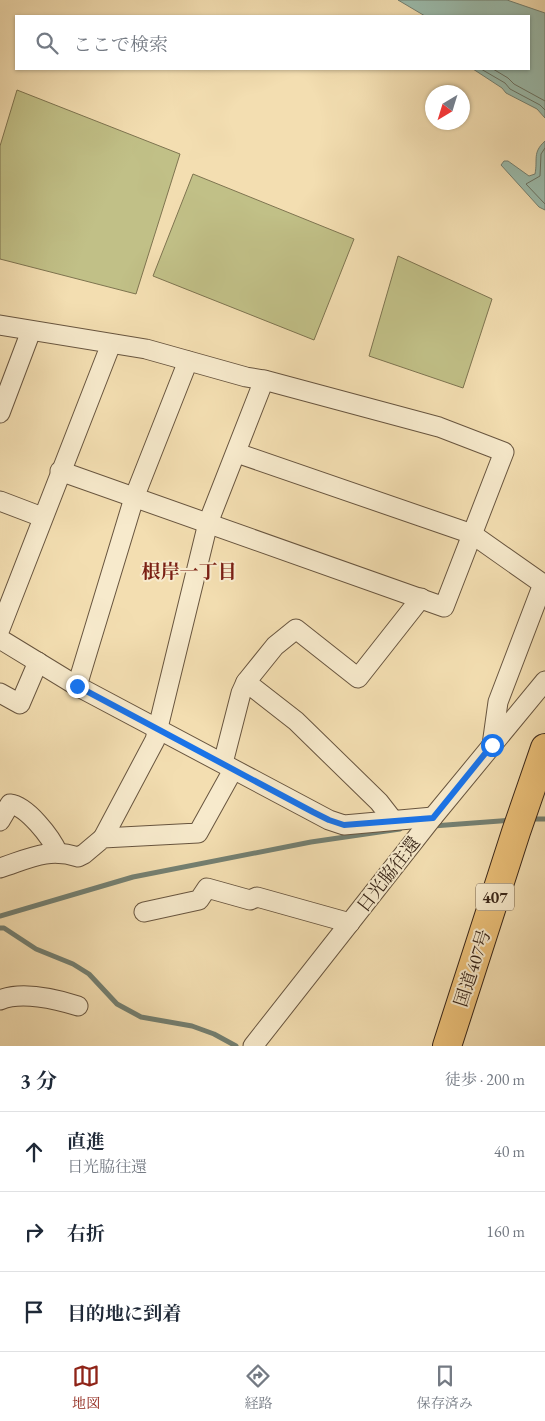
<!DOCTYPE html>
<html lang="ja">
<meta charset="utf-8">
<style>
:root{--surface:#fff;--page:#f6f6f7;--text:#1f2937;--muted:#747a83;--line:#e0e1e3;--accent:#8f2418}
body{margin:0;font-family:"EB Garamond","Noto Serif JP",serif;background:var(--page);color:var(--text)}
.compass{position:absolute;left:425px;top:85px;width:45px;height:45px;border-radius:50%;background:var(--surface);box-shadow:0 1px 4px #0004;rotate:218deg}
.stop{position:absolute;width:15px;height:15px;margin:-11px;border:4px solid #1a73e8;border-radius:50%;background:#fff}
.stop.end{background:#1a73e8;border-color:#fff;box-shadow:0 1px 5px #0008}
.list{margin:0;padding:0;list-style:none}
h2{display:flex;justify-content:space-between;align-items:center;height:65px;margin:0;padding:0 20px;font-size:21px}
h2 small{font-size:16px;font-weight:400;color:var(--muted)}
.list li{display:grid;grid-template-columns:32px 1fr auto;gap:15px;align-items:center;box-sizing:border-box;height:80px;padding:0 20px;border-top:1px solid var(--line)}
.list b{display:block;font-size:19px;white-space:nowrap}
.list p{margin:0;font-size:16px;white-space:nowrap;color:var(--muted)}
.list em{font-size:16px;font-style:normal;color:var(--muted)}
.icon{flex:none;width:28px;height:28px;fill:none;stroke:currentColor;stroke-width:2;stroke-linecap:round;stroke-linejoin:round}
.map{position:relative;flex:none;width:545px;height:1046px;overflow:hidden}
.search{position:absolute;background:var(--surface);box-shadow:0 1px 4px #0004;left:15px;right:15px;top:15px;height:55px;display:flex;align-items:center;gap:12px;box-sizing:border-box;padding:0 18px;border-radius:0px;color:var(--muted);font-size:19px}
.sheet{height:305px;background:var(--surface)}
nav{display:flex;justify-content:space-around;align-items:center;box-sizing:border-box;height:70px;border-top:1px solid var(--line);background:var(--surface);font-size:14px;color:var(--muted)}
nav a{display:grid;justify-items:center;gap:2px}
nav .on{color:var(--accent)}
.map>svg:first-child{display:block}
</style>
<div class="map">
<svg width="545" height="1046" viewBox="0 0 545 1046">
<rect width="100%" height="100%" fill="#f3deb1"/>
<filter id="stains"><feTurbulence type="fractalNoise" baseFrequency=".004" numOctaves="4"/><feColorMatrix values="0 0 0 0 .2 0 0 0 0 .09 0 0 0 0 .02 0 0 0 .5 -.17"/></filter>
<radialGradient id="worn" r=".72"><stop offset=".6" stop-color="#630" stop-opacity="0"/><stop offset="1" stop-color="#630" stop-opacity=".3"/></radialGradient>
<g fill="#c1c087" stroke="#7e7450">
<path d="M17,90l163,64 -44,140 -136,-35v-113z"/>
<path d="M193,174l161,65 -40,101 -161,-64z"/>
<path d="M398,256l94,43 -29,89 -94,-32z"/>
</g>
<g fill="#9bbcad" stroke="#748072">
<path d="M398,0h109l38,13v105l-8,-9 -31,-16 -4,-5 -29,-19h56v-53h-104z"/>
<path d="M545,141v69l-6,-3 -38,-42 3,-4h4l21,15 6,-2c3,-15 -3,-21 10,-33z"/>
</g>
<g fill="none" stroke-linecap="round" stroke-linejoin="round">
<g stroke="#6a7263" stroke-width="1">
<path d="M481,69l24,14 5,6 30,16 5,5"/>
<path d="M493,69l15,9 6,6 31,17"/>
<path d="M545,148l-4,6 -1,22 -14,8 19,20"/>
</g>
<g stroke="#748072" stroke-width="5">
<path d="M531,819h14"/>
<path d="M433,826l79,-6"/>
<path d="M0,916l133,-39 178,-35 89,-13"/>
<path d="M0,928h4l32,21 37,15 16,10 28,30 24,13 51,9 22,8 22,12"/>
</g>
<defs>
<g id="street">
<path d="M0,325l146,24 100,28 18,3 175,47 65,25 -60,155 -384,-136"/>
<path d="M0,413l31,-82"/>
<path d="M237,453l235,81 71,50 -45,118 -6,43"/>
<path d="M0,501l42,16"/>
<path d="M0,629l111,-285"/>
<path d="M0,639l77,47 252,134 15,5 89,-8"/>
<path d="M246,682l29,-36 21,-17 62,49 63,-80"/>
<path d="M77,686l57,-188 54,-137"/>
<path d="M0,693l20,11 18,-42"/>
<path d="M223,763l18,-70 5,-11 50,39 83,81 14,18"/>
<path d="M0,821l10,-17c17,2 41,33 48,49"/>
<path d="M103,838l52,-98 53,-217 56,-143"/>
<path d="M0,868c28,-9 48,-21 78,-11l6,-3 19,-16 95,-5 35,-63"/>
<path d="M144,912l55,-12 8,-12 43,12 7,-3 93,26"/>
<path d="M0,1000c21,-9 56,-1 78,6"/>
<path d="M253,1046l180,-229 112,-136"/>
</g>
<path id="highway" d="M447,1046l69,-214 29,-84"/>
</defs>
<use href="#street" stroke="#68553f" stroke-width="21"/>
<use href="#highway" stroke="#3a2719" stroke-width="30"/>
<use href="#street" stroke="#f7eacc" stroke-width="19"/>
<use href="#highway" stroke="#eabf78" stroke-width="28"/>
</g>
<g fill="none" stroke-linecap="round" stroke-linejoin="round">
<path stroke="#1a73e8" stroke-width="6" d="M77,686l236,126 16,8 15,5 89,-7 59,-73"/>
</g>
<g text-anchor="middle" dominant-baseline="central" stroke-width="4" stroke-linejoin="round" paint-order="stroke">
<rect fill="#f7eacc" stroke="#73624f" stroke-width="1" x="476" y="883.5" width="38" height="27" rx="4"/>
<g font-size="16" font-weight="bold" fill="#3a2719">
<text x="495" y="897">407</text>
</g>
<g font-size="18" fill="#3a2719" stroke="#f7eacc">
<text transform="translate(388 874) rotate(-52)">日光脇往還</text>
<text transform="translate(472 968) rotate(-72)">国道407号</text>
</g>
<g font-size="19" font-weight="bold" fill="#7a1f14" stroke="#f7eacc">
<text x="189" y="571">根岸一丁目</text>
</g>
</g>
<rect width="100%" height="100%" filter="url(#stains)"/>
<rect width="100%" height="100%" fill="url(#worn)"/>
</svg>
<svg class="compass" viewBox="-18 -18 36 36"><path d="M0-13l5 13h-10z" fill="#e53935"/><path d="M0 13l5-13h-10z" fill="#747a83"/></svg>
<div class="stop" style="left:492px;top:745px"></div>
<div class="stop end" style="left:77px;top:686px"></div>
<div class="search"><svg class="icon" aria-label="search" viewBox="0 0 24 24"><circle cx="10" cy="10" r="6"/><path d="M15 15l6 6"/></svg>ここで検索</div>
</div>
<section class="sheet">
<h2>3 分<small>徒歩 · 200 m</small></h2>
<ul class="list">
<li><svg class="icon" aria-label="ahead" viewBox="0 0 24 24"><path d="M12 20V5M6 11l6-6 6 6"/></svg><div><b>直進</b><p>日光脇往還</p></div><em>40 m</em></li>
<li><svg class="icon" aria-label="right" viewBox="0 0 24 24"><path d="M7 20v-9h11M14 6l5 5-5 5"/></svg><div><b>右折</b></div><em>160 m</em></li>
<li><svg class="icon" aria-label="arrive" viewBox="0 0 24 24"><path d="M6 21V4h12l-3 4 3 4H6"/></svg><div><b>目的地に到着</b></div></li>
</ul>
</section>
<nav>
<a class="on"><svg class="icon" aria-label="map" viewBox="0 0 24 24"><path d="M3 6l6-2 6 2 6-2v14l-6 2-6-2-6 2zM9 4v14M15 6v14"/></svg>地図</a>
<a><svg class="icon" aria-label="directions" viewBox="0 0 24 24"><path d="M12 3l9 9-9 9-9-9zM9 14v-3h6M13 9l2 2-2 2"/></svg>経路</a>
<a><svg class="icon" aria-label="saved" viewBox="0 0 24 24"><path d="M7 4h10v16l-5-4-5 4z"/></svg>保存済み</a>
</nav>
